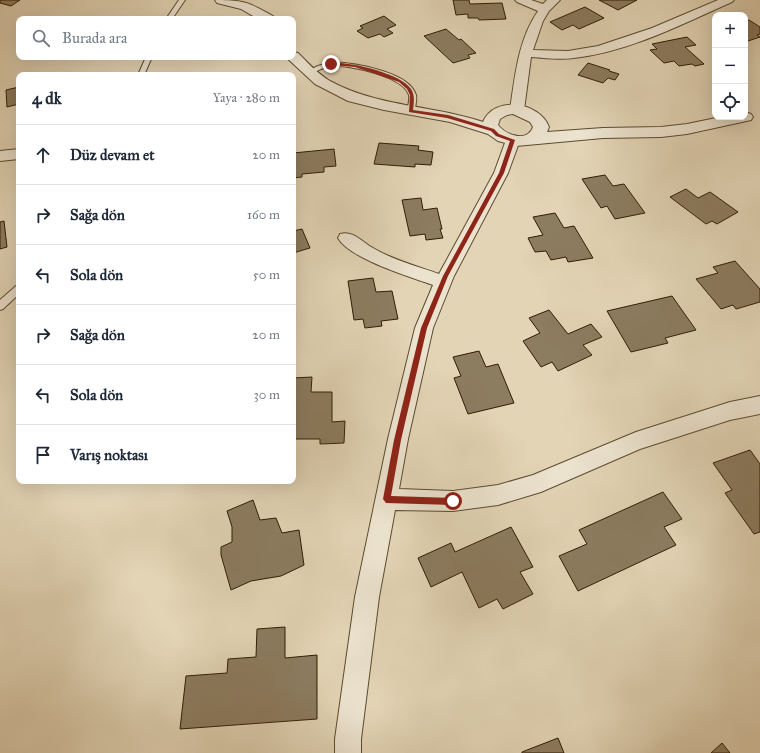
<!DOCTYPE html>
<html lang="tr">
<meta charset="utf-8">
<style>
:root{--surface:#fff;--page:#f6f6f7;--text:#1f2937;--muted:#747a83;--line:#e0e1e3}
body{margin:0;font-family:"IM FELL Great Primer",serif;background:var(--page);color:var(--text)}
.controls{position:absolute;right:12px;top:12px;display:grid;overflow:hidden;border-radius:8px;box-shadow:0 4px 16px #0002}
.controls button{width:36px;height:36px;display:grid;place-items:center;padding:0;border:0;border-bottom:1px solid var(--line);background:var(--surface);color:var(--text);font:20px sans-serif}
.stop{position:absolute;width:12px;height:12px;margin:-9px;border:3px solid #8f2418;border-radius:50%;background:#fff}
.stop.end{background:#8f2418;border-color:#fff;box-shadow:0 1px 4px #0008}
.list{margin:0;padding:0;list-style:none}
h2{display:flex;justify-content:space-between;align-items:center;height:52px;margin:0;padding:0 16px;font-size:17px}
h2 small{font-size:13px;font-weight:400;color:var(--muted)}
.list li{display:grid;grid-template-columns:26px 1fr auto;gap:12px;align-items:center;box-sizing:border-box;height:60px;padding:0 16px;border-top:1px solid var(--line)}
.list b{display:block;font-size:15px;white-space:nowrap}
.list em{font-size:13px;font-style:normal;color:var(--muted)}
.icon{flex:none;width:22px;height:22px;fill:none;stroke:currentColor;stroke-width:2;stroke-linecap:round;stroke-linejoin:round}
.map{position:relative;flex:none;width:760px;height:753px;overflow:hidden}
.search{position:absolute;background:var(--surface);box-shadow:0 4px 16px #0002;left:16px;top:16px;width:280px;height:44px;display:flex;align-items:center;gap:10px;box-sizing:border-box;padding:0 14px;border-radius:8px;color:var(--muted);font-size:15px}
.panel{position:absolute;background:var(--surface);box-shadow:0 4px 16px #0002;left:16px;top:72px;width:280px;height:412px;border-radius:8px}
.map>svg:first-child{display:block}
</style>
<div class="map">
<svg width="760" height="753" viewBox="0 0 760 753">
<rect width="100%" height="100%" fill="#e2d4b5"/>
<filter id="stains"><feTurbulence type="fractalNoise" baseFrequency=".005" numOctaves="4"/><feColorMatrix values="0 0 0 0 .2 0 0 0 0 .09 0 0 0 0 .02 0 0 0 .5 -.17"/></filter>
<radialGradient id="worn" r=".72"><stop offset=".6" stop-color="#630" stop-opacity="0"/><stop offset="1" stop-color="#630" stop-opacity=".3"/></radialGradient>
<g fill="#8c7c60" stroke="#2e1d03">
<path d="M0,0h20l-9,6 -11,-3z"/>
<path d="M453,0h16l1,4 32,-1 4,16 -27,1 -1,-2h-10v-4l-12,1z"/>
<path d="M599,0h38l-19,10z"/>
<path d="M585,7l19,11 -25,11 -6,-4 -11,5 -12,-8z"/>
<path d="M384,16l12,9 -9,4 6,4 -9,4 -4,-3 -12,4 -11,-7 6,-3 -3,-2z"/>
<path d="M749,20l11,7v7l-3,1 3,2 -15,5v-21z"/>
<path d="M446,29l13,11 2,-1 15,14 -8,2 2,3 -17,5 -29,-27z"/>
<path d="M687,37l9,8 -11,2 19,17 -9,2 -3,-2 -13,2 -5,-5 -10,2 -14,-13 7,-1 -5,-5z"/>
<path d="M588,63l22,7 -1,1 10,3 -4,6 -7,-2 -5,5 -25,-8z"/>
<path d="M19,87v17l-12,3 -1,-17z"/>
<path d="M379,143l40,3 -1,4 15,2 -2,13 -16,-1v3l-41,-3z"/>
<path d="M334,149l2,17 -12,1v5l-22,2v3l-9,1v-25z"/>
<path d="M605,175l8,11 11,-2 21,29 -30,6 -8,-13 -6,2 -19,-29z"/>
<path d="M686,189l12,9 12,-6 28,20 -21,12 -5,-3 -6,3 -36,-27z"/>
<path d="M421,198l2,12 14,-2 5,21h-2l3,9 -17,2 -1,-6 -15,2 -8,-36z"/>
<path d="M555,213l9,15 10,-2 19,32 -25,4 -2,-5 -15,3 -5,-9 -11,1 -7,-14 15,-3 -10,-18z"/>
<path d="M4,221l3,26 -7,2v-27z"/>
<path d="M302,229l8,19 -17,5v-22z"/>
<path d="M735,261l25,28v13l-24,7 -3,-4 -12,4 -25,-30 22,-6 -5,-6z"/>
<path d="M373,278l3,14 16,-1 6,28 -17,2 1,5 -17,2 -2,-9 -9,1 -6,-39z"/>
<path d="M672,296l24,34 -31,8 3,5 -37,9 -24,-41z"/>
<path d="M549,310l19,24 23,-10 11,13 -19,8 9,10 -34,16 -6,-9 -11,5 -18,-26 17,-8 -11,-15z"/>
<path d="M479,351l7,16 12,-3 16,39 -46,11 -14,-36 7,-2 -8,-19z"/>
<path d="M312,377l-1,15h21v30l13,-1 -1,22 -24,1v-5h-27v-61z"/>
<path d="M750,450l10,14v68l-6,2 -29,-41 7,-3 -19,-27z"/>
<path d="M663,492l19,27 -18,8 12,18 -98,46 -19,-35 28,-12 -8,-14z"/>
<path d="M253,500l7,20 16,-2 6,15 17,-3 5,35 -23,11 -30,5 -20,9 -10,-35v-8l11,-5v-15l-5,-16z"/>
<path d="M511,527l22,40 -13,5 13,22 -30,15 -6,-10 -18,9 -17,-36 -31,15 -13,-29 33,-15 4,9z"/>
<path d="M285,627v31l32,-3v64l-137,10 6,-53 41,-3 1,-14 28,-2 1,-28z"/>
<path d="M558,738l6,15h-42v-1z"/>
<path d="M722,743l8,10h-19z"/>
</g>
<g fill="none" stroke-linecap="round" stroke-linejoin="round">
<defs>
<g id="service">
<path d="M179,0h6l-13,19h-6z"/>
<path d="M146,57h6l-8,18h-6z"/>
<path d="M332,62c21,1 77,9 84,33 1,5 -1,11 -1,16l-4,2 -4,-2c1,-5 3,-11 2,-16 -6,-19 -59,-30 -76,-29 -9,0 -16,6 -24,8l-3,-2 12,-6z"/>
<path d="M19,284v10l-16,15 -3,1v-10l16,-14z"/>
</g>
<g id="minor">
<path d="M515,0h16l12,4 4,-4h13l-11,11 -6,10 -10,29 35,1 30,-5 54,-18 66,-28h16l-2,2c-50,22 -103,50 -158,56 -14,2 -28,0 -43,-1l-7,53 -2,3 -5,1 -5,-1 -2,-3c5,-34 8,-70 28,-99l-21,-9z"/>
<path d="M513,135l5,2 2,3 -12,33 -54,103 -21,52 -25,111 -9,50 54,2 45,-6 35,-10 103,-43 94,-30 30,-6v18l-30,6 -90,29 -99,43 -43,13 -45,6 -58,-1 -16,87 -18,142v14h-26v-14l20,-142 33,-158 27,-111 18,-43c-22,-8 -83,-26 -95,-47l2,-4c13,-4 22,8 33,14 20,12 44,18 66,26l55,-101 12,-33 2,-3z"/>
<path d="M19,149v10l-19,2v-10z"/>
</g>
<g id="tertiary">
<path d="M215,0c29,0 33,2 58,16l2,3h-17l-17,-10 -24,-6z"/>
<path d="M293,52l5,1c10,10 20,21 32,28 47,26 103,24 153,41 11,-27 57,-20 66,5l-2,5 56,-4 58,-1 26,-3 34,-7h24v-5l6,2 2,3 -2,3 -64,14 -26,3 -58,1 -87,8 -18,-5 -10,-7 -38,-12 -66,-12 -36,-9 -33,-17 -27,-25 -2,-2h7zM513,114l17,8 3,5c-6,16 -27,8 -35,-2l2,-6 7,-4z"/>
</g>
</defs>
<use href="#service" stroke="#5b4b30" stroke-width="2"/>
<use href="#minor" stroke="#5b4b30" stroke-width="2"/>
<use href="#tertiary" stroke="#5b4b30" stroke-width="2"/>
<use href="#service" fill="#ece3cf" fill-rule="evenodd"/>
<use href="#minor" fill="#ece3cf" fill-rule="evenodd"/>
<use href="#tertiary" fill="#ece3cf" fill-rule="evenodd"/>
</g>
<path fill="#8f2418" d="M330,63c18,-2 70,10 81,26 4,6 3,13 2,21l35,5 46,14 5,5 16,6 -11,33 -56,103 -21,52 -26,112 -10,56 62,2 4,3 -4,4 -67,-2 -3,-4 11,-59 27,-112 22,-52 56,-103 11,-32 -14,-5 -5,-5 -44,-13 -38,-6 1,-17 -3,-6 -8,-7 -44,-15 -24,-2z"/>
<rect width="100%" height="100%" filter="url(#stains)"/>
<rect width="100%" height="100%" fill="url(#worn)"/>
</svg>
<div class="controls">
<button>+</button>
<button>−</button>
<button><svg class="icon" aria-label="locate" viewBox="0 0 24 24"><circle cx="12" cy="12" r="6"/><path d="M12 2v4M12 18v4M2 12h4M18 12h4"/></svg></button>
</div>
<div class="stop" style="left:453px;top:501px"></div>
<div class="stop end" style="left:331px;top:64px"></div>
<div class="search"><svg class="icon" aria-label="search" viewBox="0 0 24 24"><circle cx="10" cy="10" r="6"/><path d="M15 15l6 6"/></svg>Burada ara</div>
<section class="panel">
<h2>4 dk<small>Yaya · 280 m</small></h2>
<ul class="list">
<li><svg class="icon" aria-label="ahead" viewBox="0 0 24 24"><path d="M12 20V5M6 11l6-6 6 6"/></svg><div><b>Düz devam et</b></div><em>20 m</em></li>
<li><svg class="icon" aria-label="right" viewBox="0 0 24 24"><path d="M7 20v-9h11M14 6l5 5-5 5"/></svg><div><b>Sağa dön</b></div><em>160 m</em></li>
<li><svg class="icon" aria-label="left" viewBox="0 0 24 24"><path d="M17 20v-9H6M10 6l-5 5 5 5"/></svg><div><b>Sola dön</b></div><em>50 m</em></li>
<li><svg class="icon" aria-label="right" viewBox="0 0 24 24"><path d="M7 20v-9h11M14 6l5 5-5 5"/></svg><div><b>Sağa dön</b></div><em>20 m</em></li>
<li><svg class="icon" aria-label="left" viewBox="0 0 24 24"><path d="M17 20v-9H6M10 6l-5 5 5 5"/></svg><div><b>Sola dön</b></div><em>30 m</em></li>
<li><svg class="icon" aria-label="arrive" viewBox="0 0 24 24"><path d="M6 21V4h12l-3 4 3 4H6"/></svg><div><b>Varış noktası</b></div></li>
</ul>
</section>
</div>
